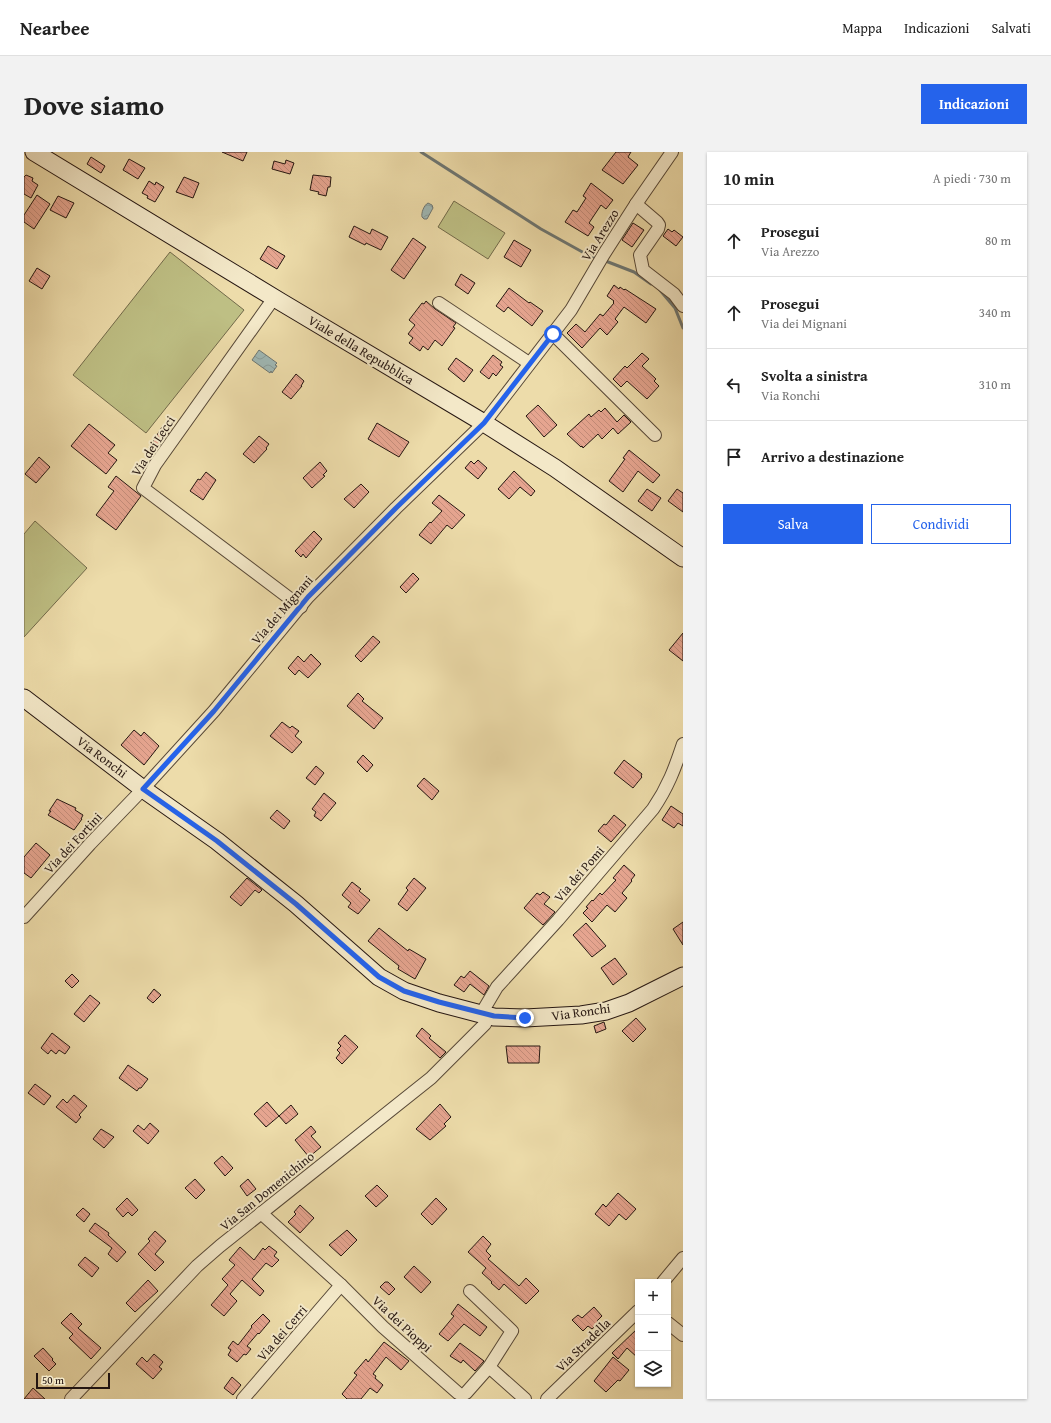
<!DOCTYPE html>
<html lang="it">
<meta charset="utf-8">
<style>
:root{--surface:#fff;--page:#f2f2f2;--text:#222;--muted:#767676;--line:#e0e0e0;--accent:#2563eb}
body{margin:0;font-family:"Gentium Book Plus",serif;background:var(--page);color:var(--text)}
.controls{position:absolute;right:12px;bottom:12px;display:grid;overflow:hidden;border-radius:0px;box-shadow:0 1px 3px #0004}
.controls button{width:36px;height:36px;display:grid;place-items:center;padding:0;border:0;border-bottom:1px solid var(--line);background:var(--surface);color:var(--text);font:20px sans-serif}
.scale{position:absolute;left:12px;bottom:10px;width:74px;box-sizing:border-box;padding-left:4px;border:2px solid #251611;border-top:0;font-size:11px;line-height:14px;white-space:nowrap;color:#251611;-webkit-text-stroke:3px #f3e8c8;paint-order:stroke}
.stop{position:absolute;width:12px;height:12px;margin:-9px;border:3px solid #2563eb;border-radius:50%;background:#fff}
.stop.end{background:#2563eb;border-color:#fff;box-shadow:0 1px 4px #0008}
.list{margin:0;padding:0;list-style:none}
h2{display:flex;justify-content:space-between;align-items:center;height:52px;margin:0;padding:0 16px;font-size:17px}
h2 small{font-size:13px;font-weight:400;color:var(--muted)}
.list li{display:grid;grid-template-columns:26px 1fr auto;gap:12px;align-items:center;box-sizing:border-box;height:72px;padding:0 16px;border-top:1px solid var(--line)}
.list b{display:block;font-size:15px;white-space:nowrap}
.list p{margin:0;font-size:13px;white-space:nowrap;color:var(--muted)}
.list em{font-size:13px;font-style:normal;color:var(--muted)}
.actions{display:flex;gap:8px;padding:12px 16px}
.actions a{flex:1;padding:9px 0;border:1px solid var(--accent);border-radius:0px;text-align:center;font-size:14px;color:var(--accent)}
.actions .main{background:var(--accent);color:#fff}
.icon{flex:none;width:22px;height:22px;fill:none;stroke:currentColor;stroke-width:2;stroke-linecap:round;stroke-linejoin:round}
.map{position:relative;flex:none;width:659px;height:1247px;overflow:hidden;border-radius:0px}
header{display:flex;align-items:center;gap:24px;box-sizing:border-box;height:56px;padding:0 20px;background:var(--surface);border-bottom:1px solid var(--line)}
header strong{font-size:19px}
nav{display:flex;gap:22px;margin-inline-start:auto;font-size:14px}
.intro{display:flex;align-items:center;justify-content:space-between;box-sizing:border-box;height:96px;padding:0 24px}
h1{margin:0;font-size:28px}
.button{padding:10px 18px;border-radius:0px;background:var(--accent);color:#fff;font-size:14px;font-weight:700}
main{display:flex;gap:24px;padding:0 24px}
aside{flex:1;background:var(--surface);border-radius:0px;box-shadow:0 1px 3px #0004}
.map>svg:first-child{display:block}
</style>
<header>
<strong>Nearbee</strong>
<nav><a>Mappa</a><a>Indicazioni</a><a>Salvati</a></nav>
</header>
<div class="intro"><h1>Dove siamo</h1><a class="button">Indicazioni</a></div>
<main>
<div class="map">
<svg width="659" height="1247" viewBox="0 0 659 1247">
<defs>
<pattern id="water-waves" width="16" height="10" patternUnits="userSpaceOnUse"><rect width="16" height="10" fill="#9fb8b5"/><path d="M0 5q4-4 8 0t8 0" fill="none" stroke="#899d9b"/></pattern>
<pattern id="building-back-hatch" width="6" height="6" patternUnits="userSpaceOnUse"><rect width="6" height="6" fill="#e6a590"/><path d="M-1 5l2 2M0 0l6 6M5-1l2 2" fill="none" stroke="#c58d7b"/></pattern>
</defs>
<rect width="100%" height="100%" fill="#eddcaa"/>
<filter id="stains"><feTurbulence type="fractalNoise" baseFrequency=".005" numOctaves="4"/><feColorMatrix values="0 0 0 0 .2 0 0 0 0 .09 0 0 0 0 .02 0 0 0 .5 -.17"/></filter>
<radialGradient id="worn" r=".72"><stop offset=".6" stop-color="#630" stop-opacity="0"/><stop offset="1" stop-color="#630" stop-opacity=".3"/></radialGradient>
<g fill="#bebf84" stroke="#726a4a">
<path d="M430,49l51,32 -17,26 -50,-32z"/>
<path d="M146,100l74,58 -98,123 -73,-58z"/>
<path d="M11,369l52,47 -63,69v-103z"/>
</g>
<g fill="url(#water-waves)" stroke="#6e7773">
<path d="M404,51l4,2 1,3 -6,11h-3l-2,-2c-1,-4 2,-12 6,-14z"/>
<path d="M235,198l18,13 -2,2 2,1 -5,7 -1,-2 -1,2 -18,-13z"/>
</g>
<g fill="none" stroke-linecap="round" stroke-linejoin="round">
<g stroke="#6e7773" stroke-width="3">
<path d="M397,0l120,77 45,25 11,4"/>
<path d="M579,108l31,12 17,12"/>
<path d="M635,137l16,19 8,20"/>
</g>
</g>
<g fill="url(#building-back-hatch)" stroke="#251611">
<path d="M198,0h25l-4,9z"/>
<path d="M592,0h15l-3,5 10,8 -15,19 -21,-14z"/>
<path d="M67,5l14,9 -4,7 -14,-9z"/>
<path d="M105,7l16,9 -7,11 -15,-9z"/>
<path d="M262,8l8,3 -4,11 -18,-5 2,-8 11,3z"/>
<path d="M2,23l7,3 -1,3 6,4 -7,13 -7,-4v-17z"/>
<path d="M289,23l18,2 -1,10h-2l-2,9 -8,-2 1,-2 -9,-2z"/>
<path d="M160,25l15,6 -6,15 -17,-6z"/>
<path d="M125,29l6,4 1,-3 8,5 -9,15 -8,-4 1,-2 -6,-3z"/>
<path d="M567,31l22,17 -7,9 -5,-4 -12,18 5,4 -6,9 -23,-14 8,-12 4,2 9,-14 -3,-2z"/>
<path d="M13,43l13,9 -16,25 -10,-7v-7z"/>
<path d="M34,44l16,7 -8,15 -16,-8z"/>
<path d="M609,71l11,7 -12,17 -10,-7z"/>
<path d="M330,74l16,8 2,-5 16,8 -7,13 -15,-7 -1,2 -16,-8z"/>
<path d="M644,77l4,3 2,-2 9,7 -7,9 -13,-10z"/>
<path d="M389,86l13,9 -22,32 -13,-9z"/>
<path d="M490,88l17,10 -10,17 -17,-10z"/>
<path d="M244,94l17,10 -8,13 -17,-10z"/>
<path d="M13,116l13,8 -8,13 -13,-8z"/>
<path d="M437,122l14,9 -7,11 -13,-9z"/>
<path d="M590,133l5,4 1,-2 4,3 1,-1 31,20 -10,14 -22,-16 -9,12 3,3 -11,13 -7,-7 -18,20 -15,-15 9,-9 9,8 15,-18 3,2 11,-13 -1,-1 1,-1 -7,-5z"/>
<path d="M485,136l20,15 1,-1 13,9 -11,15 -24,-19 -4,5 -8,-6z"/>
<path d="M402,149l9,8 21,14 -3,4 2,1 -13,18 -7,-6 -7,10 -5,-4 -3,5 -11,-8 4,-5 -5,-4 7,-9 -6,-5 13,-17 2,1z"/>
<path d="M618,201l7,6 -7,7 14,13 -2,2 5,5 -12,13 -20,-18 -6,6 -8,-8 12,-13 2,2z"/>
<path d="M469,203l9,7 -2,3 3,2 -7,9 -3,-3 -4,6 -9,-7z"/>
<path d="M432,206l17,12 -9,12 -16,-13z"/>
<path d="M272,222l8,7 -3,5h1l-11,13 -9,-7z"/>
<path d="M514,253l19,20 -13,12 -18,-21z"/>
<path d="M581,256l12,14 7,-7 7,7 -13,12 -5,-6 -11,11 -4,-5 -15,14 -1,-2 -1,1 -14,-13 22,-20 2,3 8,-7 2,2z"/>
<path d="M353,271l32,19 -10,15 -31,-18z"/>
<path d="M65,272l26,21 -7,8 9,7 -11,14 -35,-28z"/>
<path d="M138,275l8,4 -17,24 -6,-4z"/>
<path d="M235,284l10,8 -3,4 1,1 -13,14 -11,-9z"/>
<path d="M605,298l31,25 -7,8 -15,-12 -15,21 -14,-11 16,-22 -2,-1z"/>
<path d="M15,305l11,10 -14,16 -11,-9z"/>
<path d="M454,308l9,8 -9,11 -13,-11 6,-7 3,3z"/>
<path d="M296,310l7,9 -4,4 2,1 -13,12 -9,-10z"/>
<path d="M490,319l21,20 -4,5 -11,-9 -11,12 -11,-10z"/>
<path d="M182,320l10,8 -13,20 -13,-9 8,-12 2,1z"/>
<path d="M92,324l25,20 -25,34 -20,-15 18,-24 -6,-4z"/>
<path d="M337,332l8,8 -15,16 -10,-9z"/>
<path d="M623,337l14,9 -9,13 -14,-10z"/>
<path d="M653,337l6,4v19l-15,-11z"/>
<path d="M415,343l26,20 -13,14 -5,-4 -16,19 -12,-9 11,-13 1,1 11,-12 -10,-8z"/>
<path d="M290,379l8,8 -16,19 -3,-4 -2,3 -6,-6z"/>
<path d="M389,421l6,6 -13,14 -6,-6z"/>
<path d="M659,481v28l-14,-11z"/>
<path d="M349,484l7,6 -19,20 -6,-6z"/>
<path d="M287,502l10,10 -13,14 -9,-8 -4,5 -7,-7 10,-12 6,6z"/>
<path d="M334,541l6,6 -2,2 21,17 -9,11 -27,-23z"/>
<path d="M258,570l8,6 2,-2 7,5 -4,5 7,6 -10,11 -22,-17z"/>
<path d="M110,578l7,6 3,-4 15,14 -15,19 -23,-20z"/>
<path d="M339,603l10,10 -6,7 -10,-10z"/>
<path d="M600,608l18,14 -1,2 1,1 -9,11 -19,-15z"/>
<path d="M292,614l8,7 -9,12 -9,-7z"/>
<path d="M400,626l15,13 -7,9 -15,-14z"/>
<path d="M300,641l12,10 -15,18 -7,-5 2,-4 -4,-3z"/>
<path d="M33,647l19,9 -1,2 8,5 -2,4h1l-8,11 -26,-15 3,-4h-2z"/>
<path d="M647,654l12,8v12l-5,-3 -4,5 -12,-8z"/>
<path d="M253,658l13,11 -6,8 -14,-11z"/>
<path d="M590,663l12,10 -15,17 -13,-11 6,-7 2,1z"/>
<path d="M12,691l14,12 -19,23 -7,-5v-16z"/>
<path d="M600,713l11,10 -4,5 1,1 -10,12 5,5 -12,14 -8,-7 -15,17 -9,-9 5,-5 -2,-1 6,-7 1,1 7,-8 2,2 14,-15 -3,-2z"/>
<path d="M223,726l15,12 -3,3 -4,-3 -14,16 -11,-9z"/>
<path d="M390,726l12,10 -19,23 -9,-7 10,-14 -2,-2z"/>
<path d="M328,730l9,7 -2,2 11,9 -12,14 -10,-7 3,-4 -9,-8z"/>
<path d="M519,740l7,5 -6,7 11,8 -12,13 -19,-17 13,-15 3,2z"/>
<path d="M659,770v23l-10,-16z"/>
<path d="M562,771l20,23 -14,11 -19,-22z"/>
<path d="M355,776l29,23 1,-2 17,10 -11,20 -17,-10 1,-3 -31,-25z"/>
<path d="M591,806l12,16 -14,11 -12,-17z"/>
<path d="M446,819l19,15 -5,9 -14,-11 -6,8 -10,-7 7,-9 3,2z"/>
<path d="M48,822l7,7 -7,7 -7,-7z"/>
<path d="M130,837l7,6 -8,8 -6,-5z"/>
<path d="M66,843l10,8 -16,19 -10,-8z"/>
<path d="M612,866l10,11 -13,13 -11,-11z"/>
<path d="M580,870l2,7 -10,4 -2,-7z"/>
<path d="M398,876l9,8 -2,2 17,14 -6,6 -24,-22z"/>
<path d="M28,881l18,14 -5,7 -6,-4 -3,4 -5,-4 -3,4 -7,-6z"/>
<path d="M321,883l13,12 -16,17 -6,-6 4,-5 -3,-3 4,-4 -3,-3z"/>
<path d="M482,894h34l-1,17h-31z"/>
<path d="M104,913l20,14 -7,9h-2l-2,3 -18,-13z"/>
<path d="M11,932l16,12 -7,9 -16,-12z"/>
<path d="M50,943l13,11 -8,9 2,2 -5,6 -20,-16 7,-8 4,4z"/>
<path d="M243,950l12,14 -13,11 -12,-13z"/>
<path d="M416,952l11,13 -7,7 2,2 -16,14 -14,-11z"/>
<path d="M267,953l7,9 -12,10 -7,-8z"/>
<path d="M126,971l9,8 -11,13 -15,-13 5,-6 6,5z"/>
<path d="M287,974l5,6 -5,4 10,11 -12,10 -14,-17z"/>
<path d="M77,977l13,8 -10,11 -11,-9z"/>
<path d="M198,1004l11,12 -8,8 -11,-13z"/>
<path d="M171,1027l10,11 -9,9 -11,-11z"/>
<path d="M224,1027l8,10 -9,7 -7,-10z"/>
<path d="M353,1033l11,11 -12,11 -11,-11z"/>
<path d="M594,1041l18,16 -10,11 -7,-6 -10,12 -14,-12 8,-10 3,3z"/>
<path d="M103,1046l11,12 -6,6 -4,-4 -5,5 -7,-8z"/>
<path d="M412,1046l11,11 -15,16 -11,-11z"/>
<path d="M276,1053l14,13 -14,15 -12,-11 8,-8 -2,-2z"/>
<path d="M59,1056l7,6 -6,8 -8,-7z"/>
<path d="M71,1071l14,10 -1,2 18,17 -9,10 -9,-8 4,-6 -23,-17z"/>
<path d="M323,1078l10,10 -16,16 -12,-11z"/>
<path d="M131,1079l11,10 -11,13 9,8 -9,9 -17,-17 12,-13 -2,-2z"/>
<path d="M459,1084l8,8 -5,7 5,5 -3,3 31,27 7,-8 13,13 -13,13 -22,-20 -5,6 -8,-7 1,-1 -10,-9 4,-5 -18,-16z"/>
<path d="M245,1094l8,6 -3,4 5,4 -7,7 -6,-4 -14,16 12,12 -4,5 -18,-16 -12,14 7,7 -13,15 -13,-11 17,-20 -6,-6 13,-14 -6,-5 11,-13 14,13 9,-12 2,2z"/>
<path d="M61,1105l14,11 -7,9 -14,-12z"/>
<path d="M390,1114l17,16 -10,11 -17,-16z"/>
<path d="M124,1128l10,11 -23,21 -9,-9z"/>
<path d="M361,1130h3l7,7 -6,6 -9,-8z"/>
<path d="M434,1152l29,23 -7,9 -16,-12 -16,17 -9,-7 15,-18 -3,-2z"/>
<path d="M570,1155l8,9 -5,5 2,2 -7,6 -4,-3 -5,5 -11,-11 6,-5 4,3z"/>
<path d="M47,1161l11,11 -4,4 23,20 -10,11 -22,-21 4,-4 -12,-11z"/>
<path d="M239,1162l7,7 -11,13 -1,-1 -11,13 4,3 -5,6 -2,-1 -7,8 -9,-7 3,-5 -3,-2 5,-7 5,4 14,-18 -1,-1z"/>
<path d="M614,1176v30l-11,-10 -9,11 -6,-6z"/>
<path d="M360,1190l25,19 -8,9 -15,-13 -13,17 3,2 -1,2 8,7 -6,8 -7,-5 -9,11h-14l-5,-5 15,-19 -3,-2 12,-14 2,3z"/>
<path d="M436,1191l24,18 -9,10 -12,-11 -2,3 -11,-7z"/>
<path d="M19,1196l10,11 -1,1 4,4 -7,7 -15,-15z"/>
<path d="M130,1202l9,8 -4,5 3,2 -9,10 -17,-15 6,-7 5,5z"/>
<path d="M589,1205l16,13 -9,11 -2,-1 -12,12 -12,-11z"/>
<path d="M208,1225l9,8 -8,10 -9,-7z"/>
<path d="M9,1236l12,11h-21z"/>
</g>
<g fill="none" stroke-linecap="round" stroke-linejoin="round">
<defs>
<g id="street">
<path d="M612,52l21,18 2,3 -1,4 -18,26 3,15 31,24 9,12"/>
<path d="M250,146l-119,167 -12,23 158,119"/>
<path d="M415,151l90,60"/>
<path d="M529,182l102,101"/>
<path d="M0,765l66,-73 53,-55 71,-78 94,-114 88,-89 88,-85 87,-113 33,-56 32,-50 36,-52"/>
<path d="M457,862l16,-27 61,-67 95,-111c15,-22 22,-41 30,-65"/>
<path d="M237,1061l80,72 42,42 75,66 4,2 4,-2 23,-26 36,32"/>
<path d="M639,1130l20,-24"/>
<path d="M446,1139l42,40 -23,36"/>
<path d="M644,1171l15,12"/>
<path d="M47,1247l126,-133 23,-20 211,-168 54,-54 4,-9"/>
<path d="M219,1247l98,-114"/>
<path d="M523,1247l91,-88"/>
</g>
<g id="secondary">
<path d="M10,0l247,150 203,121 71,45 128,90"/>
<path d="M0,546l119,91 74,52 79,63 83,73 25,14 35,12 42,11 13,3 31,1 56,-3 25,-4 23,-8 54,-27"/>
</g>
</defs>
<use href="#street" stroke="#574837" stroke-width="14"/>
<use href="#secondary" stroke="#251611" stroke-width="19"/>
<use href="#street" stroke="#f3e8c8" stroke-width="12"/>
<use href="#secondary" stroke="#f3e8c8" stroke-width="17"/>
</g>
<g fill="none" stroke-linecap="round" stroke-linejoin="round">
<path stroke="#2563eb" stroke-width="5" d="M501,866l-31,-2 -55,-14 -35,-11 -25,-14 -83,-73 -79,-63 -74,-52 71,-78 94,-114 88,-89 88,-85 69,-89"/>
</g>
<g text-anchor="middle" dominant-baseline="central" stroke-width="4" stroke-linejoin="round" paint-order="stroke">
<g font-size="13" fill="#251611" stroke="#f3e8c8">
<text transform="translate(576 83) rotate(-58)">Via Arezzo</text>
<text transform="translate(337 198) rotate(31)">Viale della Repubblica</text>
<text transform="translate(129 294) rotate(-57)">Via dei Lecci</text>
<text transform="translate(258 458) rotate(-49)">Via dei Mignani</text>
<text transform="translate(78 605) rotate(37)">Via Ronchi</text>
<text transform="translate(49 691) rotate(-47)">Via dei Fortini</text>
<text transform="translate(555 722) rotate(-49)">Via dei Pomi</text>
<text transform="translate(557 860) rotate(-8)">Via Ronchi</text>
<text transform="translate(243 1039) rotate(-39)">Via San Domenichino</text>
<text transform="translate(378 1172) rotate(43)">Via dei Pioppi</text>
<text transform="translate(258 1181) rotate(-49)">Via dei Cerri</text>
<text transform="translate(559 1193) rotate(-44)">Via Stradella</text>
</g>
</g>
<rect width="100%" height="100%" filter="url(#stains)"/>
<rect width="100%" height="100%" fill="url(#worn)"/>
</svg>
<div class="controls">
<button>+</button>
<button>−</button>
<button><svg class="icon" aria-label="layers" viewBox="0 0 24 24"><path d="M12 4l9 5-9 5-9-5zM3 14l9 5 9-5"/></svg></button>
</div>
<div class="scale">50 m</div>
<div class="stop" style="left:529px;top:182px"></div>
<div class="stop end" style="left:501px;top:866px"></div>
</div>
<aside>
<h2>10 min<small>A piedi · 730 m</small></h2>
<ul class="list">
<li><svg class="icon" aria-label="ahead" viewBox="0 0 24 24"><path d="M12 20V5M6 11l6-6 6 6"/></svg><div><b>Prosegui</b><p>Via Arezzo</p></div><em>80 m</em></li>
<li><svg class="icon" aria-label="ahead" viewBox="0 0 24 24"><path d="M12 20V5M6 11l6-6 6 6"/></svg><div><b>Prosegui</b><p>Via dei Mignani</p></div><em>340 m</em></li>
<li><svg class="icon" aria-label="left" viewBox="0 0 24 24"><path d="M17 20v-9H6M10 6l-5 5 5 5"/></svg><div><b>Svolta a sinistra</b><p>Via Ronchi</p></div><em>310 m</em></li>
<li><svg class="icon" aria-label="arrive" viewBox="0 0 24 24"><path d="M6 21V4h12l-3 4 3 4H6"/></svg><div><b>Arrivo a destinazione</b></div></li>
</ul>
<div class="actions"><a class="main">Salva</a><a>Condividi</a></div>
</aside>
</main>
